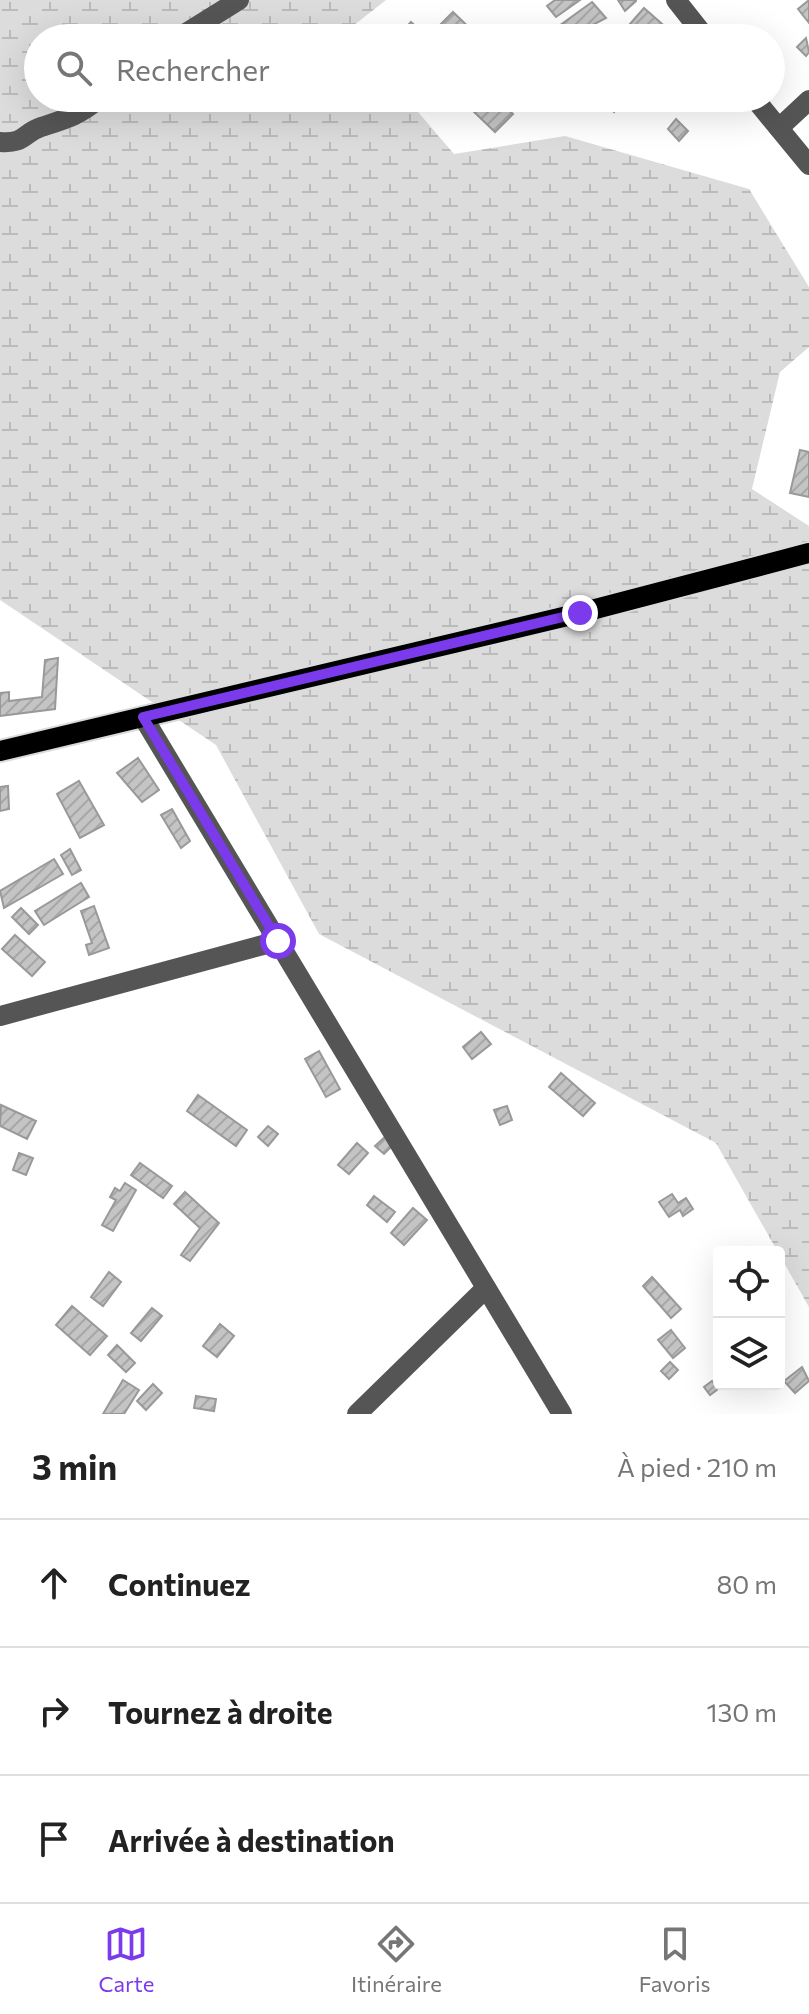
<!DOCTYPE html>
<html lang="fr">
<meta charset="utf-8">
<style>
:root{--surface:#fff;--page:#f2f2f2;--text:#222;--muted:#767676;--line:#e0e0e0;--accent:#7c3aed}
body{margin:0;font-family:Commissioner,sans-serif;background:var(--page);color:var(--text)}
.controls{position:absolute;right:24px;bottom:24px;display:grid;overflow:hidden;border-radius:8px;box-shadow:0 8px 32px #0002}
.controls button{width:72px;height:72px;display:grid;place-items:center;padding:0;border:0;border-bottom:2px solid var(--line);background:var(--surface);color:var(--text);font:40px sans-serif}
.stop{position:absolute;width:24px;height:24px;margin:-18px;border:6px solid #7c3aed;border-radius:50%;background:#fff}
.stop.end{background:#7c3aed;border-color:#fff;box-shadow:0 2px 8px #0008}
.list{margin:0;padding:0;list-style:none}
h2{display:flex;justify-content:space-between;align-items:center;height:104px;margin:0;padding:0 32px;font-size:34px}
h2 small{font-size:26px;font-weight:400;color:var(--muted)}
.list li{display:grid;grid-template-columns:52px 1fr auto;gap:24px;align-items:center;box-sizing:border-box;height:128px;padding:0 32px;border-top:2px solid var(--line)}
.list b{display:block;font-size:30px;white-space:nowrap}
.list em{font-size:26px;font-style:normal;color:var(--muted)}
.icon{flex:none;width:44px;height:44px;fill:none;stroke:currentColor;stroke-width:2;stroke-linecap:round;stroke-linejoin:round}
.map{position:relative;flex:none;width:809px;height:1414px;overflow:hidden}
.search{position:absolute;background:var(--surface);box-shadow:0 8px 32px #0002;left:24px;right:24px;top:24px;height:88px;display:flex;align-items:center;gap:20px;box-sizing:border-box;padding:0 28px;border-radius:44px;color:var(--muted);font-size:30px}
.sheet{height:488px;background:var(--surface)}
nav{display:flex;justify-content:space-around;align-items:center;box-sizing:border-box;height:112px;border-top:2px solid var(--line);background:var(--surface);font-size:22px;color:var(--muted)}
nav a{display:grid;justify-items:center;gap:4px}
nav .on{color:var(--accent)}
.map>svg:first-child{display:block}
</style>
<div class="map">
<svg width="809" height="1414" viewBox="0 0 809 1414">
<defs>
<pattern id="wetland-marsh" width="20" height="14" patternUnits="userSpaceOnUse" patternTransform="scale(2)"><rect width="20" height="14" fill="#dcdcdc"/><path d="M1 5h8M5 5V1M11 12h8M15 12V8" fill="none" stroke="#bbb"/></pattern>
<pattern id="building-hatch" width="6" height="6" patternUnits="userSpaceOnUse" patternTransform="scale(2)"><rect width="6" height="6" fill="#c4c4c4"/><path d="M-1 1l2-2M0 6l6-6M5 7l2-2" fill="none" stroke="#a7a7a7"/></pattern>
</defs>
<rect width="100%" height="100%" fill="#fff"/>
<path fill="url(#wetland-marsh)" d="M0,0h386l-37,29 7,9h-318v60h368l48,56 111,-18 184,53 60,98v60l-29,25 -28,117 57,37v781l-93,-164 -397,-209 -103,-189 -216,-145z"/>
<g fill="url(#building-hatch)" stroke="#999" stroke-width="2">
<path d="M555,0h25l-24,17 -9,-11z"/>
<path d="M618,0h18v1l-11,10z"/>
<path d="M809,0v23l-11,-14z"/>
<path d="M592,2l14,16 -38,20 -9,-12z"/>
<path d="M644,8l34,30h-33l-15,-14z"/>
<path d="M453,12l27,26h-37l-8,-8z"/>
<path d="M411,22l13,12 -3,4h-25z"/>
<path d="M806,38l3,14 -3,4 -9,-9z"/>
<path d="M775,54l8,11 -12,9v-17z"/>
<path d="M482,98h15l16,16 -18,18 -24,-23z"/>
<path d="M608,98h15l1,1 -10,13 -10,-9z"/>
<path d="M676,119l12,12 -9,10 -11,-12z"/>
<path d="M800,450l9,2v45l-19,-4z"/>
<path d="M58,658l-3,51 -55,7v-23l9,-1v9l33,-4 3,-37z"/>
<path d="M138,758l21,32 -17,12 -25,-29z"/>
<path d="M79,781l25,44 -24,13 -23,-44z"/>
<path d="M8,786l1,23 -9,2v-24z"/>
<path d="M172,809l18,32 -9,7 -20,-33z"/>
<path d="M70,849l11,21 -9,5 -11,-20z"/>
<path d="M54,859l9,15 -59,34 -4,-17z"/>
<path d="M81,883l8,14 -45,28 -9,-14z"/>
<path d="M94,906l15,42 -20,7 -3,-10 6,-2 -11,-32z"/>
<path d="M21,908l17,17 -9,9 -17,-17z"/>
<path d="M15,935l30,27 -13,14 -30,-27z"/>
<path d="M481,1032l10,12 -19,15 -9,-12z"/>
<path d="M319,1051l21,38 -14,8 -21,-38z"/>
<path d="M561,1073l34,30 -12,13 -34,-29z"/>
<path d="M198,1095l49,35 -11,16 -49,-35z"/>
<path d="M1,1105l35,16 -9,18 -27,-13z"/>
<path d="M507,1106l5,14 -12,5 -6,-15z"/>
<path d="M268,1126l10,8 -10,12 -10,-9z"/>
<path d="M385,1137l8,8 -9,9 -9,-8z"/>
<path d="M357,1143l11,10 -19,21 -11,-9z"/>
<path d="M19,1153l14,5 -7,17 -13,-5z"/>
<path d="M140,1163l32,23 -9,12 -32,-23z"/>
<path d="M125,1183l11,7 -23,41 -11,-6 14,-25 -6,-3 5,-9 5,3z"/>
<path d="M185,1192l34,31 -29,38 -9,-6 19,-27 -26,-24z"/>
<path d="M672,1194l6,9 8,-5 7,11 -10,7 -3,-6 -11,7 -10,-15z"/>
<path d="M374,1196l21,16 -8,10 -20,-17z"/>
<path d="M413,1208l14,12 -23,25 -13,-12z"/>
<path d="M109,1272l12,10 -18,24 -12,-9z"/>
<path d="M652,1277l29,32 -10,9 -28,-32z"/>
<path d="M72,1306l35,30 -17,19 -34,-30z"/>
<path d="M152,1308l10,8 -21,25 -10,-8z"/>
<path d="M220,1324l14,12 -17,21 -14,-11z"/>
<path d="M671,1330l14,18 -12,10 -15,-18z"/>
<path d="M117,1345l18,18 -9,9 -18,-17z"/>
<path d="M670,1362l8,8 -9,9 -8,-8z"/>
<path d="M802,1367l7,14 -14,12 -11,-12z"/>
<path d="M123,1380l16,10 -15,24h-21z"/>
<path d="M712,1381l6,8 -8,6 -6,-8z"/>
<path d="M153,1384l9,9 -16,17 -9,-9z"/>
<path d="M196,1396l20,3 -2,12 -20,-3z"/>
</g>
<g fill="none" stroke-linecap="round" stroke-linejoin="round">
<defs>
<path id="major" d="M0,751l580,-138 229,-60"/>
</defs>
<use href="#major" stroke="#dbdbdb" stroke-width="24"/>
<g stroke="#555" stroke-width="20">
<path d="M676,0l30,38"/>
<path d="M178,38l61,-38"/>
<path d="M754,98l55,67"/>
<path d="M779,128l30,-28"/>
<path d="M0,142c25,2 23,-9 41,-15 25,-8 38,-11 59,-29"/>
<path d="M143,717l419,697"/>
<path d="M0,1016l278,-75"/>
<path d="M357,1414l129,-126"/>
</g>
<use href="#major" stroke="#000" stroke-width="20"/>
</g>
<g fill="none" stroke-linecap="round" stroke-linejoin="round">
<path stroke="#7c3aed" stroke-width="10" d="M278,941l-135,-224 437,-104"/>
</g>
</svg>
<div class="controls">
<button><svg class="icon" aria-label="locate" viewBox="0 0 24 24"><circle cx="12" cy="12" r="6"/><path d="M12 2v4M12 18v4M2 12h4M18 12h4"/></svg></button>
<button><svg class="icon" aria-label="layers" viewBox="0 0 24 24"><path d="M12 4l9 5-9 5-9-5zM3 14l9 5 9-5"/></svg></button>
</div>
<div class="stop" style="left:278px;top:941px"></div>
<div class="stop end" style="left:580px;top:613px"></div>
<div class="search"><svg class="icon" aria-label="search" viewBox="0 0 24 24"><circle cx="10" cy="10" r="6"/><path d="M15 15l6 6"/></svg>Rechercher</div>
</div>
<section class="sheet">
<h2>3 min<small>À pied · 210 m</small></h2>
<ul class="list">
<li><svg class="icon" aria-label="ahead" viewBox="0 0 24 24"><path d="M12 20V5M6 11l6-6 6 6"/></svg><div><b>Continuez</b></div><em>80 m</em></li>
<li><svg class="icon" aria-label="right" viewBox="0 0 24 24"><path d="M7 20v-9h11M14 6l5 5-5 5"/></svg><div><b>Tournez à droite</b></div><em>130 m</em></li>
<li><svg class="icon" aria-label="arrive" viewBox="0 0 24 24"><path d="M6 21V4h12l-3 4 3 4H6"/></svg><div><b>Arrivée à destination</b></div></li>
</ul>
</section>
<nav>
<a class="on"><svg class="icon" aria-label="map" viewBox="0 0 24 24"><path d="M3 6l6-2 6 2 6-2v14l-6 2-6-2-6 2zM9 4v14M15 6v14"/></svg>Carte</a>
<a><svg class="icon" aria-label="directions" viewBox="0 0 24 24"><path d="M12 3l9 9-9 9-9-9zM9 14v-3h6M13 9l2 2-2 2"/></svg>Itinéraire</a>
<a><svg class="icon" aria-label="saved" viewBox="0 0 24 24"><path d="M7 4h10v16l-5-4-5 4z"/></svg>Favoris</a>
</nav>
